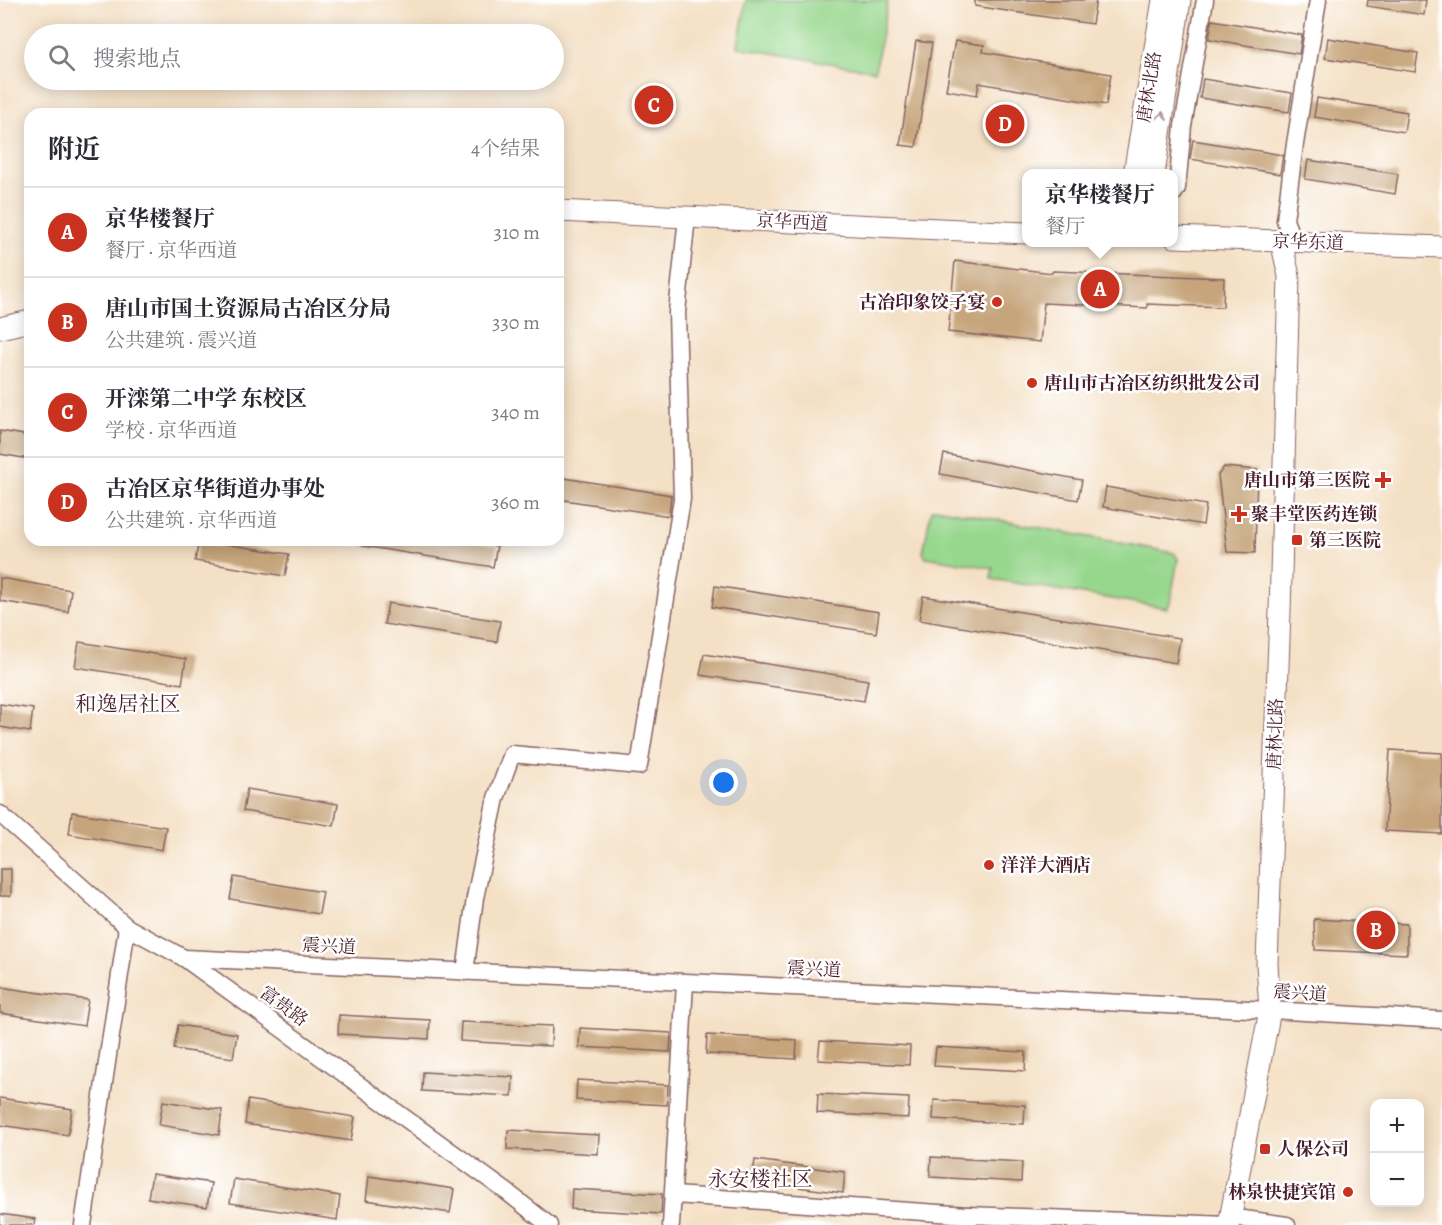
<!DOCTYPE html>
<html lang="zh">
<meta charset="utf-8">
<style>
:root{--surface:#fff;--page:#f7f7f7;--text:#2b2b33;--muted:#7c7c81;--line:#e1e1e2;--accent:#c8321e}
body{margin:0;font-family:Alegreya,"Noto Serif SC",serif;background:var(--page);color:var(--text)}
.controls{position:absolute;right:18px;bottom:18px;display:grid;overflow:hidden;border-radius:12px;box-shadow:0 3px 15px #0003}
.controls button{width:54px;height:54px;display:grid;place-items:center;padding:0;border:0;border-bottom:2px solid var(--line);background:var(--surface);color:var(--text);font:30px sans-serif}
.you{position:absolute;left:724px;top:783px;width:21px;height:21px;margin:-15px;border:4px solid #fff;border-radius:50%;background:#1a73e8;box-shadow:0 0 0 9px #1a73e833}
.badge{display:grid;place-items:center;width:39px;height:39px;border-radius:50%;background:var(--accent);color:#fff;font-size:20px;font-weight:700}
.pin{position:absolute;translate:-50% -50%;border:3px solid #fff;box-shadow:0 2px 6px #0006}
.popup{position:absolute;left:1022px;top:169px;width:156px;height:78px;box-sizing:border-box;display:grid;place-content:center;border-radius:12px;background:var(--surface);filter:drop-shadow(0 2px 4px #0005);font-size:20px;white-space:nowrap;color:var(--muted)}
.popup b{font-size:22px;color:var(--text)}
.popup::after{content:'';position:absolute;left:50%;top:100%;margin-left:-12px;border:12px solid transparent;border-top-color:var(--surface)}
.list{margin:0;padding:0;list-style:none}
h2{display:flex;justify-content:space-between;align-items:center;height:78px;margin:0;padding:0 24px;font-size:26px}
h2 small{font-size:20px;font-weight:400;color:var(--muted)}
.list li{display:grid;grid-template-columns:39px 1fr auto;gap:18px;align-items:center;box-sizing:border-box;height:90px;padding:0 24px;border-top:2px solid var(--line)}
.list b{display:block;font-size:22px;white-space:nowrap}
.list p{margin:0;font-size:20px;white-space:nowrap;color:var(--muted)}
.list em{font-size:20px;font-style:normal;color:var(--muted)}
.icon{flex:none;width:33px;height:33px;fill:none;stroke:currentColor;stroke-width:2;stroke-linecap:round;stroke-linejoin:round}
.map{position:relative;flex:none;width:1442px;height:1225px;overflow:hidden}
.search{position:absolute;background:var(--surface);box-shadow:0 3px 15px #0003;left:24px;top:24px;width:540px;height:66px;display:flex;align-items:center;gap:15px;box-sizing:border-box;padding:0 21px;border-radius:33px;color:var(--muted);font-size:22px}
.panel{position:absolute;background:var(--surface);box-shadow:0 3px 15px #0003;left:24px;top:108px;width:540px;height:438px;border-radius:18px}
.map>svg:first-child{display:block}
</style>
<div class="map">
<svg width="1442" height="1225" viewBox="0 0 1442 1225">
<rect width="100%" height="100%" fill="#fff"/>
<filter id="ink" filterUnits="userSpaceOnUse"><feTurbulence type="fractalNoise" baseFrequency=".0167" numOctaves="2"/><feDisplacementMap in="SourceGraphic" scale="12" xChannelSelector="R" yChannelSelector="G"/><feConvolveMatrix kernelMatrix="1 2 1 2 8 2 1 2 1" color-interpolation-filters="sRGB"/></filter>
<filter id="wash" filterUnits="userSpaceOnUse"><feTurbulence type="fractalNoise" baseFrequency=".008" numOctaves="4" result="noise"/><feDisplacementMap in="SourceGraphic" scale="24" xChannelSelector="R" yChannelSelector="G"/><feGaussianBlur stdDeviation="1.35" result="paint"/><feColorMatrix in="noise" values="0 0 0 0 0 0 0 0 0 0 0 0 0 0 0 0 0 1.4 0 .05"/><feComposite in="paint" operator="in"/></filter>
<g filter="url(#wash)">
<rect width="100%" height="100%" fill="#f4e0c5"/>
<g fill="#97d78d" stroke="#707b5c" stroke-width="1.5">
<path d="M746,0h142l-13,71 -137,-24z"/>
<path d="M936,508l238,45 4,6 -8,44 -3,5 -176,-29 2,-11 -67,-11 -3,-4 8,-43z"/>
</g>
<g id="blocks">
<g fill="#c6a57b">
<path d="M975,0h121l-4,24 -117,-18z"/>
<path d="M1368,0h58l-2,15 -57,-9z"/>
<path d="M1212,20l90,15 -3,19 -90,-15z"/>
<path d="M1328,38l90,15 -3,19 -90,-14z"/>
<path d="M916,41l16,2 -16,104 -16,-2z"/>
<path d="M955,41l29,4 -1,7 128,22 -5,31 -127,-22 -2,12 -31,-5z"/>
<path d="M1203,79l89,14 -3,19 -89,-14z"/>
<path d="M1317,98l90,14 -3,20 -90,-15z"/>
<path d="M1193,140l90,15 -3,19 -90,-15z"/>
<path d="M1308,160l90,14 -3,20 -90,-15z"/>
<path d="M955,261l97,12 1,-2 171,7 -1,29 -76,-3v4l-103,-5 -4,39 -92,-10z"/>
<path d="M0,431l30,5v23l-30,-5z"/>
<path d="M944,454l138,26 -4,20 -138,-26z"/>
<path d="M1224,467l33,3 -2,83 -28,-1 -9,-77z"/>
<path d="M558,477l113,18 -2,21 -111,-17z"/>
<path d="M1106,487l100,18 -3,20 -100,-18z"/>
<path d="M199,540l90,14 -4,22 -90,-15z"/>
<path d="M364,540h97l36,6 -4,21 -130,-21z"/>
<path d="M0,578l71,12 -3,22 -68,-11z"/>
<path d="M715,586l164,26 -3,21 -164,-26z"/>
<path d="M923,596l257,42 -4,25 -257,-43z"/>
<path d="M388,603l112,18 -3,21 -113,-18z"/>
<path d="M79,642l107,17 -4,25 -107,-17z"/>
<path d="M704,654l164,26 -4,21 -164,-26z"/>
<path d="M0,704l33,5 -3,23 -30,-5z"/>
<path d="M1390,750l52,3v81l-57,-3z"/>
<path d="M247,789l91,15 -4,22 -91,-15z"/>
<path d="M72,812l94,15 -4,23 -93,-16z"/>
<rect x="0" y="869" width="11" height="27"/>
<path d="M234,877l89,15 -4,22 -89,-15z"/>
<path d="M1314,919l93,5v30l-92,-4z"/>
<path d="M0,987l88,13 -4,26 -84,-13z"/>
<path d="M339,1015l91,5 -1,19 -91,-5z"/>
<path d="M461,1022l91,4 -1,20 -91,-5z"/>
<path d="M178,1025l59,9 -4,24 -59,-9z"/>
<path d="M580,1028l91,5 -1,19 -91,-5z"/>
<path d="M707,1035l90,5 -1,19 -90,-5z"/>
<path d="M820,1041l90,5 -1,19 -91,-5z"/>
<path d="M936,1047l90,5 -1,19 -91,-5z"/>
<path d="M423,1072l90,5 -1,19 -90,-5z"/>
<path d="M577,1080l91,5 -1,20 -91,-5z"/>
<path d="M818,1094l91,4 -1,20 -91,-5z"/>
<path d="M0,1098l72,11 -4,26 -68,-10z"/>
<path d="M248,1100l107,17 -4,24 -106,-17z"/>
<path d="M934,1100l91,5 -1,19 -91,-5z"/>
<path d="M163,1101l59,9 -3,25 -60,-10z"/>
<path d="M508,1130l91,5 -1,19 -91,-5z"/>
<path d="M931,1157l91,5 -1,20 -91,-5z"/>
<path d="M755,1160l90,12 -2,21 -91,-12z"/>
<path d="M152,1174l59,9 -4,24 -59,-9z"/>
<path d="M369,1176l85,13 -4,24 -84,-13z"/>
<path d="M234,1179l106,17 -3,24 -107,-17z"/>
<path d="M572,1189l90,5 -1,20 -90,-5z"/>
<path d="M0,1214l35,5 -1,6h-34z"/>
</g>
</g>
</g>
<g filter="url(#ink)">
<use href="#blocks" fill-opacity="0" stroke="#866361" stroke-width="1.5"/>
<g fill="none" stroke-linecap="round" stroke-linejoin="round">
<defs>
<g id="minor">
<path d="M1174,193l3,-5 6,-62 22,-126"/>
<path d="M1293,241l-8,-21 10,-76 23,-144"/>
<path d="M0,814l127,113 57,31 323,234 42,33"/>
<path d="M184,958l1086,52 172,10"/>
<path d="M465,972l10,-74 21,-100 16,-44 127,12 43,-267 -5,-187 10,-95"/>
<path d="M674,1195l294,20"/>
<path d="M1244,1219l43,6"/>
<path d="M83,1225l44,-298"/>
<path d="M671,1225l14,-242"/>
<path d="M967,1225l1,-10 261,10"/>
</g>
<g id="major">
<path d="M1134,174l29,-174"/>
<path d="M1154,174l26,-174"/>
<path d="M558,211l468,22"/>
<path d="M1174,237l268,10"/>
<path d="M0,328l30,-7"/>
<path d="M1229,1225l41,-215 -3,-46 13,-352 9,-336 -8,-35"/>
</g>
</defs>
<use href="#minor" stroke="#866361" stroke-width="19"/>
<use href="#major" stroke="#866361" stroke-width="23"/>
<use href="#minor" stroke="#fff" stroke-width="16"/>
<use href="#major" stroke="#fff" stroke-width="21"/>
</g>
<defs><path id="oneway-chevron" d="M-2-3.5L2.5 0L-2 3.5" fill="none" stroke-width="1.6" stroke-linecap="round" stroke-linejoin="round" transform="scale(1.5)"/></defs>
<use stroke="#ae9aa0" href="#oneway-chevron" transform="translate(1162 116) rotate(-81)"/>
</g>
<g fill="#c8321e" stroke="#fff" stroke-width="2">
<circle cx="997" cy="302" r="6"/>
<circle cx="1032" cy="383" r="6"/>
<path d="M1380 471h6v6h6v6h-6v6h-6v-6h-6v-6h6z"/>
<path d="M1236 505h6v6h6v6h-6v6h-6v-6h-6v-6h6z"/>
<rect x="1291" y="534" width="12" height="12" rx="3"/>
<circle cx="989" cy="865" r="6"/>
<rect x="1259" y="1143" width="12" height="12" rx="3"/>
<circle cx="1348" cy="1192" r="6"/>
</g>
<g text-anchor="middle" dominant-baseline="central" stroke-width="5" stroke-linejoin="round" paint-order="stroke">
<g font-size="18" fill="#4a1f2b" stroke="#fff">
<text transform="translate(1149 87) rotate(-81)">唐林北路</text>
<text transform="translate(792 222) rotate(3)">京华西道</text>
<text transform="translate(1308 242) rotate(2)">京华东道</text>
<text transform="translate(1275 734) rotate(-88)">唐林北路</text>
<text transform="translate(329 946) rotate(3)">震兴道</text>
<text transform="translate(814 969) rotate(3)">震兴道</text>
<text transform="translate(1300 993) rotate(4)">震兴道</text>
<text transform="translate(284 1006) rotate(36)">富贵路</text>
</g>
<g font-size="18" font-weight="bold" fill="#4a1f2b" stroke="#fff" text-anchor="start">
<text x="985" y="302" text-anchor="end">古冶印象饺子宴</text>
<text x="1044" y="383">唐山市古冶区纺织批发公司</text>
<text x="1370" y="480" text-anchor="end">唐山市第三医院</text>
<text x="1251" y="514">聚丰堂医药连锁</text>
<text x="1309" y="540">第三医院</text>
<text x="1001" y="865">洋洋大酒店</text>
<text x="1277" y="1149">人保公司</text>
<text x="1336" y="1192" text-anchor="end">林泉快捷宾馆</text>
</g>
<g font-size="21" fill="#4a1f2b" stroke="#fff">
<text x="128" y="704">和逸居社区</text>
<text x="760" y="1179">永安楼社区</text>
</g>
</g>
</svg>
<div class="controls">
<button>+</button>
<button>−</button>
</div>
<div class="you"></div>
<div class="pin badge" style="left:1100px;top:289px">A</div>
<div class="popup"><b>京华楼餐厅</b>餐厅</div>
<div class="pin badge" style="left:1376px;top:930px">B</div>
<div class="pin badge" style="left:654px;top:105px">C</div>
<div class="pin badge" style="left:1005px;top:124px">D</div>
<div class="search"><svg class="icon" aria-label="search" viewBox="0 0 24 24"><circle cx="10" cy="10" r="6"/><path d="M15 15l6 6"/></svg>搜索地点</div>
<section class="panel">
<h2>附近<small>4个结果</small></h2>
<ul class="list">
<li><span class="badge">A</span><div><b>京华楼餐厅</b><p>餐厅 · 京华西道</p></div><em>310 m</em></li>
<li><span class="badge">B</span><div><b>唐山市国土资源局古冶区分局</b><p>公共建筑 · 震兴道</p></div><em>330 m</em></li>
<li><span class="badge">C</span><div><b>开滦第二中学 东校区</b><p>学校 · 京华西道</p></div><em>340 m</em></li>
<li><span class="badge">D</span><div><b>古冶区京华街道办事处</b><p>公共建筑 · 京华西道</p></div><em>360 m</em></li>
</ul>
</section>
</div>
